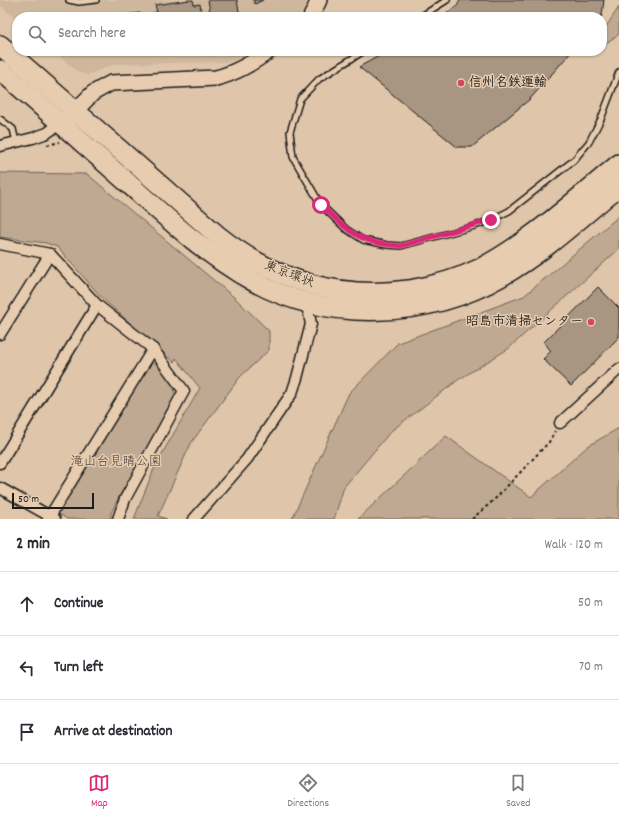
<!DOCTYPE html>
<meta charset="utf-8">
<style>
:root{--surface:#fff;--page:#f7f7f7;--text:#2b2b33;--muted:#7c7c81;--line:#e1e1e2;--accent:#db2777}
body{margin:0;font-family:Dekko,"Klee One",sans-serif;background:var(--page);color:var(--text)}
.scale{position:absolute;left:12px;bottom:10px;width:82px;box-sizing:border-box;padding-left:4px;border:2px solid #1c1c1c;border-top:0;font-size:11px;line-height:14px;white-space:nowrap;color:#1c1c1c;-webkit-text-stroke:3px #e7ccaf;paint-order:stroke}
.stop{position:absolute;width:12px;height:12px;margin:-9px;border:3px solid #db2777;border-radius:50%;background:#fff}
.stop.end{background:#db2777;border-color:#fff;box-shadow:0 1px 4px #0008}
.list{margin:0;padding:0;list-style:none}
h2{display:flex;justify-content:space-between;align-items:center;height:52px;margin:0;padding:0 16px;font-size:17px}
h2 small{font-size:13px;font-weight:400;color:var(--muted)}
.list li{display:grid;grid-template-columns:26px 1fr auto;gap:12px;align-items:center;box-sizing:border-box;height:64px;padding:0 16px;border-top:1px solid var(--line)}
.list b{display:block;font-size:15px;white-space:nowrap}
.list em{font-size:13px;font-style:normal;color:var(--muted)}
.icon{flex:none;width:22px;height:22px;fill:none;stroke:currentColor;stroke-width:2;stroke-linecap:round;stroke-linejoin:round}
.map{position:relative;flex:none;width:619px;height:519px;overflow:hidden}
.search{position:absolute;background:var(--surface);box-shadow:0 1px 3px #0004;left:12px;right:12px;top:12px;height:44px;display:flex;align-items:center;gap:10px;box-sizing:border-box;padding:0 14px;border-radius:16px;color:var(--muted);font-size:15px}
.sheet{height:244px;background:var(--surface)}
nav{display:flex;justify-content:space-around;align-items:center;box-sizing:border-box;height:56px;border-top:1px solid var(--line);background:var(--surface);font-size:11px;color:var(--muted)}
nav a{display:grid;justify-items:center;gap:2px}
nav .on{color:var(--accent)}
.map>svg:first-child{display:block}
</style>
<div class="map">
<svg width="619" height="519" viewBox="0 0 619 519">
<rect width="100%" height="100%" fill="#dfc5a9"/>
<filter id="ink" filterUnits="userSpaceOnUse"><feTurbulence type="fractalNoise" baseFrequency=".025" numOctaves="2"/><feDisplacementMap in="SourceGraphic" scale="8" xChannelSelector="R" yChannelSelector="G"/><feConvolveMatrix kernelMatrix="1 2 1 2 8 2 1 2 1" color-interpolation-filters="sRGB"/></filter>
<g filter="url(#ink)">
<g fill="#ceb79d">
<path d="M0,0h308l-6,15 -3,2h-282v3l-17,-15z"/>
<path d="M53,51h197l-16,10 -8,1 -111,2 -28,11 -9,-3z"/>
</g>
<g fill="#bfa992" stroke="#6e6257">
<path d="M619,7v27l-17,12v-13z"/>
<path d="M0,173l87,1 149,125 33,32v19l-29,27 -49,66 -33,73 9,3h-33l21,-53 45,-78 -24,-30 -2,4 -71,-63 -46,-52 -11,-4 -46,-6z"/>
<path d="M619,216v33l-111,100 -50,31 -67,51 -47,56 -10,32h-42l57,-126 49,-50 126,-47z"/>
<path d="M158,361l16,22 1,15 -40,75 -14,20 -10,20 -1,6h-43l-9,-6 92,-149z"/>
<path d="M619,428v91h-261l88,-83 85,61 57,-51z"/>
</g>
<g fill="#a89682" stroke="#1c1c1c">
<path d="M189,0h4l1,5 6,-1 2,13h-50v-4l5,-1 -2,-7z"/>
<path d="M208,0h29l3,17h-29z"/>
<path d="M253,0h10l-8,4z"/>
<path d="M460,0h144l-2,15 -1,2h-160l16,-11z"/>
<path d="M140,13l1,4h-17v-2z"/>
<path d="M388,51h184l-42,48 -58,48h-15l-98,-80z"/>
<path d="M598,287l21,21v29l-48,49 -28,-27 8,-8 -7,-9z"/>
</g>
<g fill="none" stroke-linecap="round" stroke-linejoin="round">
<defs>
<g id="lane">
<path d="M69,0l10,2 17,-2"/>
<path d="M420,17l27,-17"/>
<path d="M364,51l-45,28 -19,20 -10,33 3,25 28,48 25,24 17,11 24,5 14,1 74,-20 16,-6 18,-9 65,-51 15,-18 12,-23 18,-47"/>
<path d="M0,119l13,10 3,13"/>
</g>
<g id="street">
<path d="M0,146l33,-8 14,-5 14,-10"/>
<path d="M0,244l50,10 47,51 56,44 31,42 -59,108 -7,20"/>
<path d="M0,334l50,-80"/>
<path d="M560,423l59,-54"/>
<path d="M0,463l97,-158"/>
<path d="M0,488l55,31"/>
<path d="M48,519l105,-170"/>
<path d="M194,519l53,-60 45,-66 5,-15 14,-54 -3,-14 -6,-8"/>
</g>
<g id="secondary">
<path d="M311,17l8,-17"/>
<path d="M68,118l25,-25 18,-10 105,-5c20,-5 36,-15 53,-27"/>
</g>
<g id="highway">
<path d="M0,45l217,190c56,45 120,65 192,55 24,-4 50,-11 72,-22 51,-27 94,-68 138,-104"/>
<path d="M0,70c43,37 85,75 128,113 39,35 78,72 125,98 76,42 174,38 249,-5 42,-24 79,-59 117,-90"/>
</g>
</defs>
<use href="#lane" stroke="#1c1c1c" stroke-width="8"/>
<use href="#street" stroke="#1c1c1c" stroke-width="13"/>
<use href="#secondary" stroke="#1c1c1c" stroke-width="18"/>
<use href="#highway" stroke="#1c1c1c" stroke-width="22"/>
<g stroke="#1c1c1c" stroke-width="2" stroke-dasharray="3 3" stroke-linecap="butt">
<path d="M47,145l13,-3"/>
<path d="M472,519l22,-19 55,-58 6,-11"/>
</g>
<use href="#lane" stroke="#e7ccaf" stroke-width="5"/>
<use href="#street" stroke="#e7ccaf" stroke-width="10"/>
<use href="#secondary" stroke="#e7ccaf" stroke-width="15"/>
<use href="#highway" stroke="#e7ccaf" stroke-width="19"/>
</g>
</g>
<g fill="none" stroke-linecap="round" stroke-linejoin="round" filter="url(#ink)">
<path stroke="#db2777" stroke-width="5" d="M321,205c28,27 39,39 80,41l90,-26"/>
</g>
<g fill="#d1495b" stroke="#e7ccaf" stroke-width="1.5">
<circle cx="461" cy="83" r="4"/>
<circle cx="591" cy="322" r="4"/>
</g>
<g text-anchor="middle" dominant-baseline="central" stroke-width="3" stroke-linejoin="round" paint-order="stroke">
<g font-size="13" font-weight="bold" fill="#1c1c1c" stroke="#e7ccaf" text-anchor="start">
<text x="469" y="83">信州名鉄運輸</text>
<text x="583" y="322" text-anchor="end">昭島市清掃センター</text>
</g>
<g font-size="13" fill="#1c1c1c" stroke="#e7ccaf">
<text transform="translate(289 275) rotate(21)">東京環状</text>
</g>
<g font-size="13" fill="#453f3a" stroke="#e7ccaf">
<text x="116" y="462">滝山台見晴公園</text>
</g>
</g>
</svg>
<div class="scale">50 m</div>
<div class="stop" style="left:321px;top:205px"></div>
<div class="stop end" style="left:491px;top:220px"></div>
<div class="search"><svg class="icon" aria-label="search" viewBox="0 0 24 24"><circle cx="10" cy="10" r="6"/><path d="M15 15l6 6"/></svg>Search here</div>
</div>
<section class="sheet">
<h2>2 min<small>Walk · 120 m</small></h2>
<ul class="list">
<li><svg class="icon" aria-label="ahead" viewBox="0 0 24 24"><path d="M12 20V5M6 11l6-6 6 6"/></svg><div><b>Continue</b></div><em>50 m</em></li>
<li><svg class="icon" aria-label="left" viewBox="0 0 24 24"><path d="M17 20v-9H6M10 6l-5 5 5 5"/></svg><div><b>Turn left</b></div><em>70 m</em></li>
<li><svg class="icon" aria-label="arrive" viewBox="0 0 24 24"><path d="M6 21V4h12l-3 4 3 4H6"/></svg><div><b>Arrive at destination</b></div></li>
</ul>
</section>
<nav>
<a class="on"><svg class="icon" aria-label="map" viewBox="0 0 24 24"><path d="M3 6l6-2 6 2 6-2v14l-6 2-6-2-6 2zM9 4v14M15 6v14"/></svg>Map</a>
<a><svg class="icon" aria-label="directions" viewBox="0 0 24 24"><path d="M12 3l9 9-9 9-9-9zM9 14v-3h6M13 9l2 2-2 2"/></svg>Directions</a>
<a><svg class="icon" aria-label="saved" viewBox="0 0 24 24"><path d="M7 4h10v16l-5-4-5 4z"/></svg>Saved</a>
</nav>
